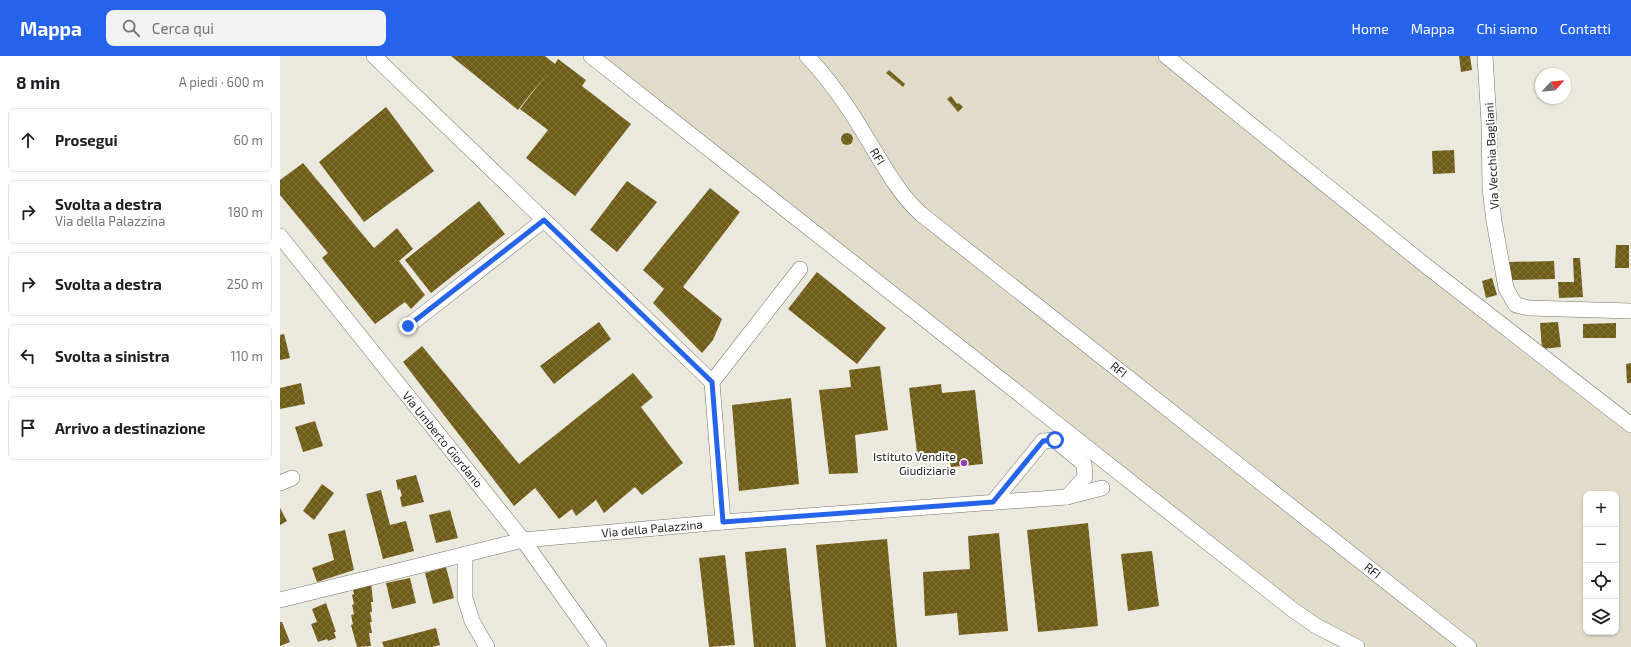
<!DOCTYPE html>
<html lang="it">
<meta charset="utf-8">
<style>
:root{--surface:#fff;--page:#f2f2f2;--text:#202124;--muted:#757577;--line:#e0e0e0;--accent:#2563eb}
body{margin:0;font-family:"Exo 2",sans-serif;background:var(--page);color:var(--text)}
.controls{position:absolute;right:12px;bottom:12px;display:grid;overflow:hidden;border-radius:8px;box-shadow:0 1px 3px #0004}
.controls button{width:36px;height:36px;display:grid;place-items:center;padding:0;border:0;border-bottom:1px solid var(--line);background:var(--surface);color:var(--text);font:20px sans-serif}
.compass{position:absolute;left:1255px;top:12px;width:36px;height:36px;border-radius:50%;background:var(--surface);box-shadow:0 1px 3px #0004;rotate:64deg}
.stop{position:absolute;width:12px;height:12px;margin:-9px;border:3px solid #2563eb;border-radius:50%;background:#fff}
.stop.end{background:#2563eb;border-color:#fff;box-shadow:0 1px 4px #0008}
.list{margin:0;padding:0;list-style:none}
h2{display:flex;justify-content:space-between;align-items:center;height:52px;margin:0;padding:0 16px;font-size:17px}
h2 small{font-size:13px;font-weight:400;color:var(--muted)}
.list li{display:grid;grid-template-columns:26px 1fr auto;gap:12px;align-items:center;box-sizing:border-box;height:64px;margin:0 8px 8px;padding:0 8px;border:1px solid var(--line);border-radius:8px}
.list b{display:block;font-size:15px;white-space:nowrap}
.list p{margin:0;font-size:13px;white-space:nowrap;color:var(--muted)}
.list em{font-size:13px;font-style:normal;color:var(--muted)}
.icon{flex:none;width:22px;height:22px;fill:none;stroke:currentColor;stroke-width:2;stroke-linecap:round;stroke-linejoin:round}
.map{position:relative;flex:none;width:1351px;height:591px;overflow:hidden}
header{display:flex;align-items:center;gap:24px;box-sizing:border-box;height:56px;padding:0 20px;background:var(--accent);color:#fff}
header strong{font-size:19px}
nav{display:flex;gap:22px;margin-inline-start:auto;font-size:14px}
.search{width:280px;height:36px;background:var(--page);display:flex;align-items:center;gap:10px;box-sizing:border-box;padding:0 14px;border-radius:8px;color:var(--muted);font-size:15px}
main{display:flex}
aside{flex:1;background:var(--surface)}
.map>svg:first-child{display:block}
</style>
<header>
<strong>Mappa</strong>
<div class="search"><svg class="icon" aria-label="search" viewBox="0 0 24 24"><circle cx="10" cy="10" r="6"/><path d="M15 15l6 6"/></svg>Cerca qui</div>
<nav><a>Home</a><a>Mappa</a><a>Chi siamo</a><a>Contatti</a></nav>
</header>
<main>
<aside>
<h2>8 min<small>A piedi · 600 m</small></h2>
<ul class="list">
<li><svg class="icon" aria-label="ahead" viewBox="0 0 24 24"><path d="M12 20V5M6 11l6-6 6 6"/></svg><div><b>Prosegui</b></div><em>60 m</em></li>
<li><svg class="icon" aria-label="right" viewBox="0 0 24 24"><path d="M7 20v-9h11M14 6l5 5-5 5"/></svg><div><b>Svolta a destra</b><p>Via della Palazzina</p></div><em>180 m</em></li>
<li><svg class="icon" aria-label="right" viewBox="0 0 24 24"><path d="M7 20v-9h11M14 6l5 5-5 5"/></svg><div><b>Svolta a destra</b></div><em>250 m</em></li>
<li><svg class="icon" aria-label="left" viewBox="0 0 24 24"><path d="M17 20v-9H6M10 6l-5 5 5 5"/></svg><div><b>Svolta a sinistra</b></div><em>110 m</em></li>
<li><svg class="icon" aria-label="arrive" viewBox="0 0 24 24"><path d="M6 21V4h12l-3 4 3 4H6"/></svg><div><b>Arrivo a destinazione</b></div></li>
</ul>
</aside>
<div class="map">
<svg width="1351" height="591" viewBox="0 0 1351 591">
<defs>
<pattern id="building-cross-hatch" width="8" height="8" patternUnits="userSpaceOnUse"><rect width="8" height="8" fill="#6e5c17"/><path d="M0 0l8 8M0 8l8-8" fill="none" stroke="#827440"/></pattern>
</defs>
<rect width="100%" height="100%" fill="#ebe8dd"/>
<path fill="#e1dcca" fill-rule="evenodd" d="M305,0h583l463,362v229h-280zM1306,438h30v138h-30z"/>
<g fill="url(#building-cross-hatch)">
<path d="M171,0h94l10,8 3,-5 28,21 -4,6 49,38 -56,72 -49,-38 22,-28 -28,-21 28,-37 -30,38z"/>
<path d="M1179,0h11l2,14 -11,2z"/>
<path d="M609,14l16,14 -2,3 -17,-14z"/>
<path d="M671,40l6,8 2,-1 4,4 -5,5 -11,-13z"/>
<path d="M106,51l48,64 -70,51 -45,-60z"/>
<circle cx="567" cy="83" r="6"/>
<path d="M1174,94l1,23 -22,1 -1,-23z"/>
<path d="M23,107l71,85 23,-20 16,21 -14,12 26,34 -14,14 -6,-7 -30,22 -53,-66 6,-5 -48,-58v-15z"/>
<path d="M347,125l30,21 -40,50 -27,-22z"/>
<path d="M430,132l30,24 -57,75 39,32 -9,21 -11,13 -49,-50 11,-14 -21,-19z"/>
<path d="M199,145l26,33 -74,59 -26,-33z"/>
<path d="M1336,189h13v23h-14z"/>
<path d="M1293,202h7l3,39 -24,1 -1,-16h16z"/>
<path d="M1274,205l1,18 -46,1v-18z"/>
<path d="M537,216l69,56 -29,36 -69,-55z"/>
<path d="M1212,222l5,17 -11,3 -4,-17z"/>
<path d="M319,266l12,17 -57,45 -14,-18z"/>
<path d="M1278,266l3,25 -19,2 -2,-26z"/>
<path d="M1336,267v15h-33v-14z"/>
<path d="M4,278l6,24 -10,2v-25z"/>
<path d="M142,290l97,118 114,-91 20,24 -12,10 42,56 -41,32 -7,-8 -31,26 -8,-13 -20,16 -4,-7 -13,10 -24,-31 -21,18 -111,-144z"/>
<path d="M1351,307v20h-4l-1,-19z"/>
<path d="M600,310l8,64 -33,5 3,38 -29,1 -10,-84 32,-3 -2,-17z"/>
<path d="M21,327l4,21 -25,5v-21z"/>
<path d="M661,328l1,9 33,-3 8,74 -32,3 -2,-10 -31,3 -9,-72z"/>
<path d="M511,342l8,86 -60,7 -7,-86z"/>
<path d="M35,365l8,25 -20,6 -8,-25z"/>
<path d="M136,419l8,27 -22,5 -2,-10 2,-1 -2,-7 -2,1 -2,-10z"/>
<path d="M42,428l12,9 -20,27 -11,-9z"/>
<path d="M101,434l9,35 16,-4 8,30 -31,8 -17,-65z"/>
<path d="M0,452l7,13 -7,4z"/>
<path d="M170,454l8,28 -22,5 -7,-28z"/>
<path d="M808,467l10,103 -60,6 -11,-102z"/>
<path d="M65,474l9,40 -37,12 -5,-14 22,-8 -6,-26z"/>
<path d="M719,477l9,98 -49,4 -2,-22 -32,3 -2,-44 47,-3 -2,-33z"/>
<path d="M607,483l10,108h-71l-10,-102z"/>
<path d="M506,492l10,99h-42l-9,-95z"/>
<path d="M872,495l7,55 -31,5 -7,-57z"/>
<path d="M445,499l10,90 -26,2 -10,-89z"/>
<path d="M166,511l8,31 -21,6 -8,-31z"/>
<path d="M130,522l6,25 -24,6 -6,-26z"/>
<path d="M91,526l2,20h-2l1,10h-2l2,10h-2l2,11h-3l2,13 -14,1 -6,-22 2,-1 -2,-9 3,-1 -2,-9 2,-1 -2,-9 2,-1 -2,-9z"/>
<path d="M46,547l10,29h-2l2,6 -8,3 -1,-2 -9,3 -7,-18 6,-2 -5,-13z"/>
<path d="M0,566h2l8,20 -10,4z"/>
<path d="M156,572l4,17 -8,2h-48l-2,-5z"/>
</g>
<g fill="none" stroke-linecap="round" stroke-linejoin="round">
<defs>
<g id="minor">
<path d="M94,0l338,326 11,140"/>
<path d="M311,0l702,554 23,16 41,21"/>
<path d="M527,0c23,24 44,55 61,84 16,26 30,53 53,74l548,433"/>
<path d="M886,0l259,209 206,160"/>
<path d="M1205,0l4,67 1,65 4,33 12,67 6,11 4,6 13,3 102,3"/>
<path d="M0,180l243,304 76,107"/>
<path d="M128,270l136,-106"/>
<path d="M432,326l88,-113"/>
<path d="M0,427l12,-5"/>
<path d="M713,446l50,-61 12,-1 29,24 1,13 -18,20"/>
<path d="M185,498v44l7,23 15,26"/>
<path d="M0,544l243,-60 200,-18 344,-25 35,-9"/>
</g>
</defs>
<use href="#minor" stroke="#76736a" stroke-width="16"/>
<use href="#minor" stroke="#fff" stroke-width="15"/>
</g>
<g fill="none" stroke-linecap="round" stroke-linejoin="round">
<path stroke="#2563eb" stroke-width="5" d="M128,270l136,-106 168,162 11,140 270,-20 50,-61 12,-1"/>
</g>
<circle fill="#9741af" stroke="#fff" stroke-width="1.5" cx="684" cy="407" r="4"/>
<g text-anchor="middle" dominant-baseline="central" stroke-width="4" stroke-linejoin="round" paint-order="stroke">
<g font-size="12" fill="#262521" stroke="#fff">
<text transform="translate(598 100) rotate(59)">RFI</text>
<text transform="translate(1211 100) rotate(-93)">Via Vecchia Bagliani</text>
<text transform="translate(839 313) rotate(38)">RFI</text>
<text transform="translate(163 383) rotate(51)">Via Umberto Giordano</text>
<text transform="translate(372 472) rotate(-5)">Via della Palazzina</text>
<text transform="translate(1093 514) rotate(38)">RFI</text>
</g>
<g font-size="12" fill="#262521" stroke="#fff" text-anchor="end">
<text x="676" y="400">Istituto Vendite<tspan x="676" dy="14">Giudiziarie</tspan></text>
</g>
</g>
</svg>
<div class="controls">
<button>+</button>
<button>−</button>
<button><svg class="icon" aria-label="locate" viewBox="0 0 24 24"><circle cx="12" cy="12" r="6"/><path d="M12 2v4M12 18v4M2 12h4M18 12h4"/></svg></button>
<button><svg class="icon" aria-label="layers" viewBox="0 0 24 24"><path d="M12 4l9 5-9 5-9-5zM3 14l9 5 9-5"/></svg></button>
</div>
<svg class="compass" viewBox="-18 -18 36 36"><path d="M0-13l5 13h-10z" fill="#e53935"/><path d="M0 13l5-13h-10z" fill="#757577"/></svg>
<div class="stop" style="left:775px;top:384px"></div>
<div class="stop end" style="left:128px;top:270px"></div>
</div>
</main>
